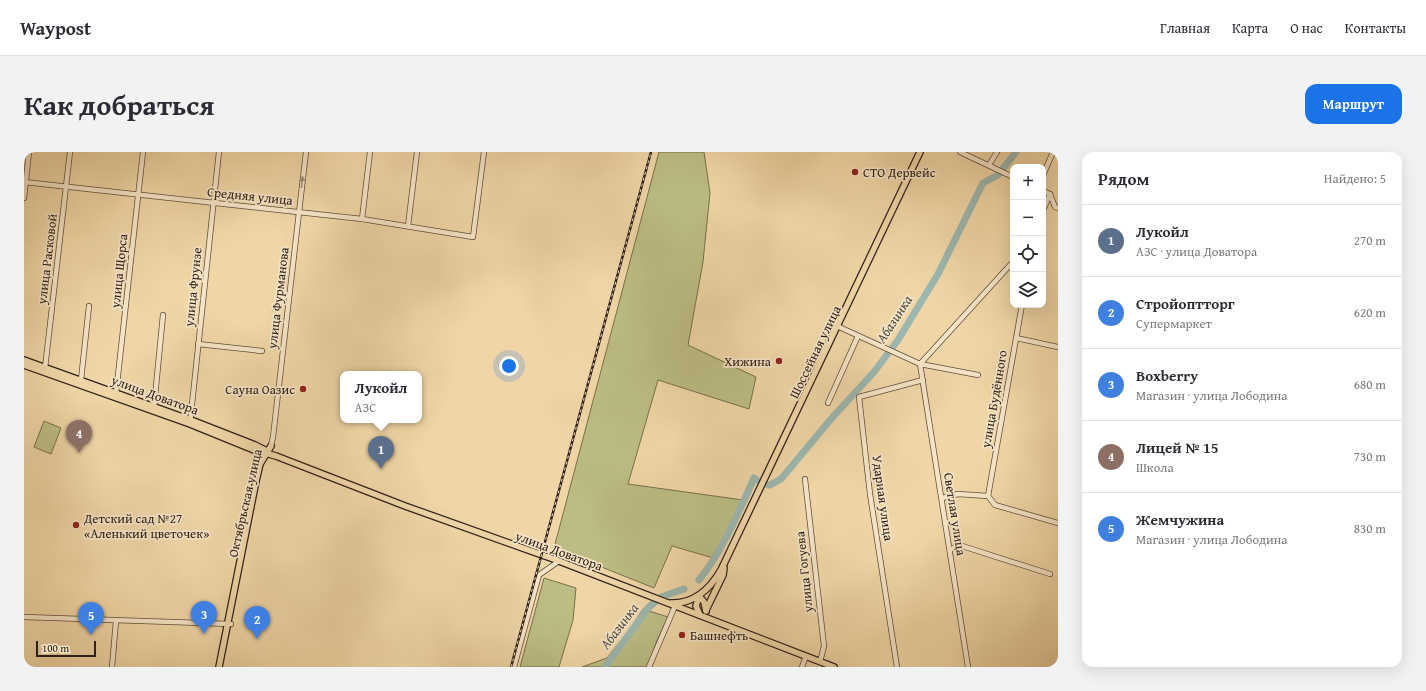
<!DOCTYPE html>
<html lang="ru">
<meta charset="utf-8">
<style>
:root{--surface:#fff;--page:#f2f2f3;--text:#2b2b33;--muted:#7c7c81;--line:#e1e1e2;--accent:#1a73e8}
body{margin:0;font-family:"Gentium Book Plus",serif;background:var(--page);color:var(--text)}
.controls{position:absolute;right:12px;top:12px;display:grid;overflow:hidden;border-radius:8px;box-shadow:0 4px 16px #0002}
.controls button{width:36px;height:36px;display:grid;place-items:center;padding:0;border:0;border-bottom:1px solid var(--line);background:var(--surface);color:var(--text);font:20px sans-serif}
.scale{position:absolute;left:12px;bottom:10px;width:60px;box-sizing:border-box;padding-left:4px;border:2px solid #2f2118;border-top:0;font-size:11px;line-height:14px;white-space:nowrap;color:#2f2118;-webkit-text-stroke:3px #f5e4c6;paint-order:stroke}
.you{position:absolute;left:485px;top:214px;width:14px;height:14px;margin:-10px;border:3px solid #fff;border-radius:50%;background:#1a73e8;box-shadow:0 0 0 6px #1a73e833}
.badge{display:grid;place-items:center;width:26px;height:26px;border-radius:50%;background:var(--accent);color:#fff;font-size:13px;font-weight:700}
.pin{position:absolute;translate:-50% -33px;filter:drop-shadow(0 1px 2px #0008)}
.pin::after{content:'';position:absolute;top:21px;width:14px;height:12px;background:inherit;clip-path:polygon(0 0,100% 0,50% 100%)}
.popup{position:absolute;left:316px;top:219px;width:82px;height:52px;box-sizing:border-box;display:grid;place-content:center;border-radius:8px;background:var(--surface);filter:drop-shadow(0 1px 3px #0005);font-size:13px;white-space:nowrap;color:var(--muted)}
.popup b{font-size:15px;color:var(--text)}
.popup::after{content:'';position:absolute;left:50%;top:100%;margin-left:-8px;border:8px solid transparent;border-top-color:var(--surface)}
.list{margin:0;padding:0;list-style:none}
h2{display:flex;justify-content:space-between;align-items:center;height:52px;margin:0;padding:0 16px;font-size:17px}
h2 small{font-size:13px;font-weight:400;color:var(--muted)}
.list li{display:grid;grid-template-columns:26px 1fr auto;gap:12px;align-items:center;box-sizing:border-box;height:72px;padding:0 16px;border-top:1px solid var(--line)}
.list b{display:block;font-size:15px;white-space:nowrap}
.list p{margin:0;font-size:13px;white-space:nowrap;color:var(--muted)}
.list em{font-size:13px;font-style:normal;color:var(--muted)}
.icon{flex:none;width:22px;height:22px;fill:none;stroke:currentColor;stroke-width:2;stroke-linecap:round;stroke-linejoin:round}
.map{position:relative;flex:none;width:1034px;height:515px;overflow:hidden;border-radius:12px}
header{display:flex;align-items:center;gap:24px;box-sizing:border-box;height:56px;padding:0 20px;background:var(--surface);border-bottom:1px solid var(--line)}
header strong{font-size:19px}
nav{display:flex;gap:22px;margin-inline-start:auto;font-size:14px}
.intro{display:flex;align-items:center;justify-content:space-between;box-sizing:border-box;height:96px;padding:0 24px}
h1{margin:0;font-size:28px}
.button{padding:10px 18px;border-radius:12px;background:var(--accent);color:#fff;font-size:14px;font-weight:700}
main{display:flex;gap:24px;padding:0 24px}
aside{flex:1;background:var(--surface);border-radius:12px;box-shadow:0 4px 16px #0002}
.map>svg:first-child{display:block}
</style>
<header>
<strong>Waypost</strong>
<nav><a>Главная</a><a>Карта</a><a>О нас</a><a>Контакты</a></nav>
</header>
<div class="intro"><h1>Как добраться</h1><a class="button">Маршрут</a></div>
<main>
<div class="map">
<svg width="1034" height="515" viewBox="0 0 1034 515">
<rect width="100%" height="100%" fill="#f0d6a7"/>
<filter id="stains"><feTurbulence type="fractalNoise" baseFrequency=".005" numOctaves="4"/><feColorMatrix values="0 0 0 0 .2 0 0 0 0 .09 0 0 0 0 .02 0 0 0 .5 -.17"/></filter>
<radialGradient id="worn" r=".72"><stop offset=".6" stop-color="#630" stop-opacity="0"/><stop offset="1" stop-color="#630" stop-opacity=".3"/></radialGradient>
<g fill="#bcbd85" stroke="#766f4e">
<path d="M635,0h45l6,41 -7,69 -15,83 68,32 -7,32 -91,-29 -30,104 115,16 -30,58 -41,-12 -18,42 -100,-40z"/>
<path d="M20,269l17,7 -10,26 -17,-7z"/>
<path d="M520,426l32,10 -3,32 -14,47h-39z"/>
<path d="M619,457l25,8 -12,26 -7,24h-67l25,-9 23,-29z"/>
</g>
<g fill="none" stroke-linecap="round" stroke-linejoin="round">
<g stroke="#9cb7af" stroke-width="7">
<path d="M744,333h2l11,-6 50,-60 43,-47 24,-32 40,-66 45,-91 15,-8 18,-23"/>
<path d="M675,428c24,-30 39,-66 55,-102l3,2"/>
<path d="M637,445l23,-8"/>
<path d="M581,515l43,-59 7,-6"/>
</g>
<defs>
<g id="minor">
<path d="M936,0l53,25"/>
<path d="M965,13l8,-13"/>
<path d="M1019,23l10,-23"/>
<path d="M0,30l338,37 111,18 11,-85"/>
<path d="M1019,39l7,3 5,13 3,1"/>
<path d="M0,46l5,-46"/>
<path d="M1019,58l7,-16"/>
<path d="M338,67l8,-67"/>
<path d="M384,74l9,-74"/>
<path d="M813,174l83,38 58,11"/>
<path d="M992,186l42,9"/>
<path d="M174,192l64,7"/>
<path d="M896,212l48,303"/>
<path d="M896,212l91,-100 2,1"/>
<path d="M21,216l25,-216"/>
<path d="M57,228l8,-74"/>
<path d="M92,241l27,-241"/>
<path d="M804,251l30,-67"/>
<path d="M130,255l9,-92"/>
<path d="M166,271l29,-271"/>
<path d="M247,294l2,-9 33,-285"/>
<path d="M781,327l19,167 -4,16"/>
<path d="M964,344l34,-191"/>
<path d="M918,346l16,-4 30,2 7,9 63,18"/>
<path d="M926,398l9,-5 91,29"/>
<path d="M0,465l207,7"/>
<path d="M88,515l4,-46"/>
<path d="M490,515l25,-92 20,-14"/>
<path d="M625,515l26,-61"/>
<path d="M778,515l4,-11"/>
<path d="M873,515l-27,-173 -11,-97 64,-17"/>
</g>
<g id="major">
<path d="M0,208l167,60 64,25 12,6"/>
<path d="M0,213l166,59 64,26 22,6 129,50 154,55 275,106"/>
<path d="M675,444l5,6 2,9"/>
<path d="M675,444l-3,10 4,9"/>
<path d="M647,451c24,1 39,-14 50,-33l199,-418"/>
<path d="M682,458l17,-35 1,-7"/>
<path d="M195,515l37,-186 4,-17 11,-18"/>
</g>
</defs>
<use href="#minor" stroke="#5f4e3c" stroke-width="6"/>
<use href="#major" stroke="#2f2118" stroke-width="8"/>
<use href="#minor" stroke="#f5e4c6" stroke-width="4.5"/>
<use href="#major" stroke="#f0d6a7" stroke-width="5.5"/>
<defs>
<path id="rail" d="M487,515l140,-515"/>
</defs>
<use href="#rail" stroke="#2f2118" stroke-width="2.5"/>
<use href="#rail" stroke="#f5e4c6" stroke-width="1" stroke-dasharray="3" stroke-linecap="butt"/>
</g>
<defs><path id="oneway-solid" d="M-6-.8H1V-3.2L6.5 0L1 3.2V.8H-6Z"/></defs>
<use fill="#9c8c78" href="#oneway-solid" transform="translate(278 30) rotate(-84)"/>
<g fill="#8f2418" stroke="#f5e4c6" stroke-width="1.5">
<circle cx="831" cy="20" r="4"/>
<circle cx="755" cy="209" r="4"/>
<circle cx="279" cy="237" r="4"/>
<circle cx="52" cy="373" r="4"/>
<circle cx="658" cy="483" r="4"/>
</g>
<g text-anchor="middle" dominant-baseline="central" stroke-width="3.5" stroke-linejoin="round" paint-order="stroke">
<g font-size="13" fill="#2f2118" stroke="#f5e4c6" text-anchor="start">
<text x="839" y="20">СТО Дервейс</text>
<text x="747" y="209" text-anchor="end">Хижина</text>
<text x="271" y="237" text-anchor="end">Сауна Оазис</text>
<text x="60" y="366">Детский сад №27<tspan x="60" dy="15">«Аленький цветочек»</tspan></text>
<text x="666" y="483">Башнефть</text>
</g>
<g font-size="13" fill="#2f2118" stroke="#f5e4c6">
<text transform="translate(226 44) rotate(6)">Средняя улица</text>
<text transform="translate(23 107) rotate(-83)">улица Расковой</text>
<text transform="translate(95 119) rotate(-84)">улица Щорса</text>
<text transform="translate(169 135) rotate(-84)">улица Фрунзе</text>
<text transform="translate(254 146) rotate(-83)">улица Фурманова</text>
<text transform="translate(791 200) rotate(-64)">Шоссейная улица</text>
<text transform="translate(131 243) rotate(20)">улица Доватора</text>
<text transform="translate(970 247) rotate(-80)">улица Будённого</text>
<text transform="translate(859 346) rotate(82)">Ударная улица</text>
<text transform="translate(221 351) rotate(-77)">Октябрьская улица</text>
<text transform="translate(931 362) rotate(81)">Светлая улица</text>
<text transform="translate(535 399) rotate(20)">улица Доватора</text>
<text transform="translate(780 420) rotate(-96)">улица Гогуева</text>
</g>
<g font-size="14" font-style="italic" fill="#504e45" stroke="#f5e4c6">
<text transform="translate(870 167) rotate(-57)">Абазинка</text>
<text transform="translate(595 474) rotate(-53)">Абазинка</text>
</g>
</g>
<rect width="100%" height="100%" filter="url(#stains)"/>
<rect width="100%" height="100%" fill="url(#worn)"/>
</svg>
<div class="controls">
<button>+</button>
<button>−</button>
<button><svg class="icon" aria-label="locate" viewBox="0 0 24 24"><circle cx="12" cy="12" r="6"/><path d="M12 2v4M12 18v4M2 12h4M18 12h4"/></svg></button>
<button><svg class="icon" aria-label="layers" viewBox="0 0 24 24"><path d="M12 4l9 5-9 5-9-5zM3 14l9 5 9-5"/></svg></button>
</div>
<div class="scale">100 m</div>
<div class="you"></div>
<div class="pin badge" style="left:357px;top:317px;background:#5c6f8a">1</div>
<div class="popup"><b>Лукойл</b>АЗС</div>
<div class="pin badge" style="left:233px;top:487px;background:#3f7fe0">2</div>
<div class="pin badge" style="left:180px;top:482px;background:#3f7fe0">3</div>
<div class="pin badge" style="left:55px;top:301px;background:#8d6e63">4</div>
<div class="pin badge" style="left:67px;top:483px;background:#3f7fe0">5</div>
</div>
<aside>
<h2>Рядом<small>Найдено: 5</small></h2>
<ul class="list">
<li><span class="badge" style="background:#5c6f8a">1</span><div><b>Лукойл</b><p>АЗС · улица Доватора</p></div><em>270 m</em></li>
<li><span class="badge" style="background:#3f7fe0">2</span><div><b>Стройоптторг</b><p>Супермаркет</p></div><em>620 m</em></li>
<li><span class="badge" style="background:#3f7fe0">3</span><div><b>Boxberry</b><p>Магазин · улица Лободина</p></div><em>680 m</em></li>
<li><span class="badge" style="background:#8d6e63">4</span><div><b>Лицей № 15</b><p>Школа</p></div><em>730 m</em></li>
<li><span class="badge" style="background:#3f7fe0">5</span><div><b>Жемчужина</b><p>Магазин · улица Лободина</p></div><em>830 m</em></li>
</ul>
</aside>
</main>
